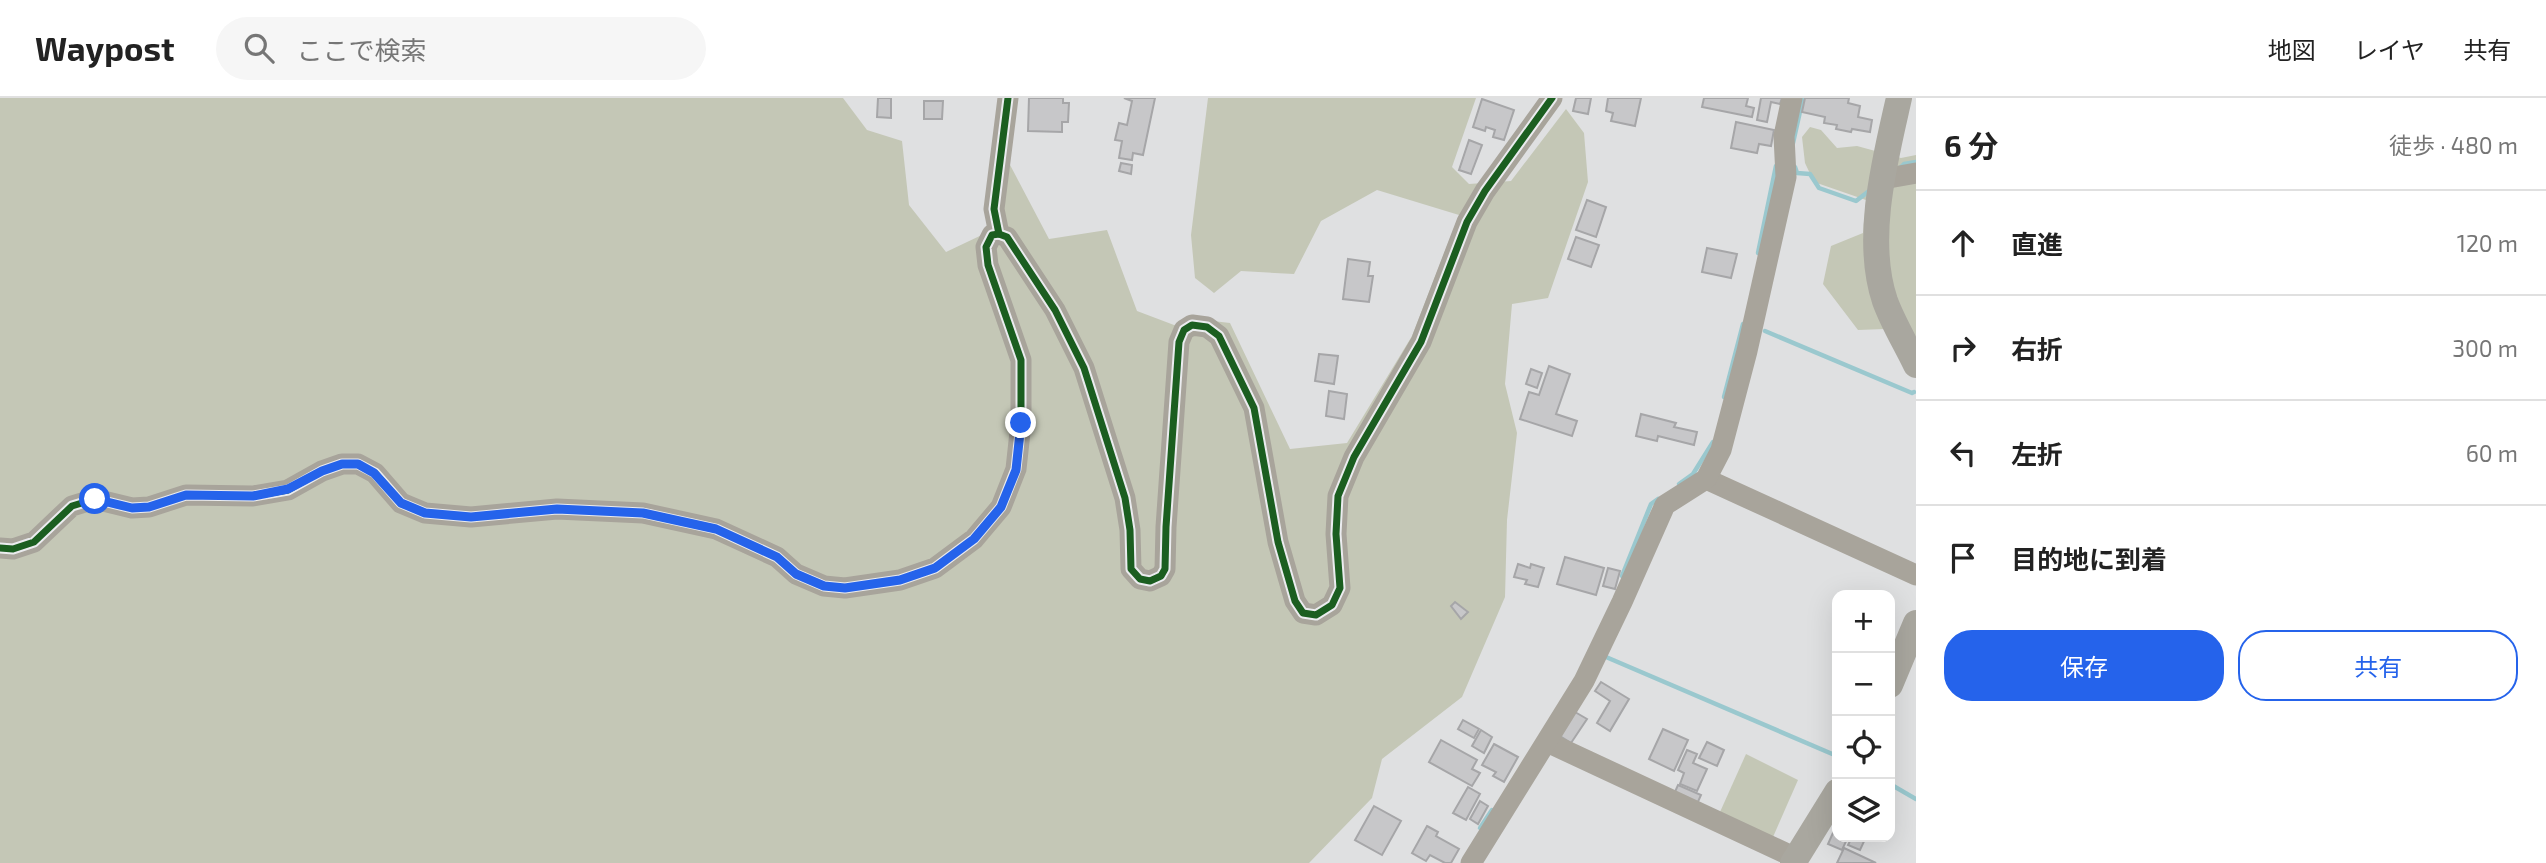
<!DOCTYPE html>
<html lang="ja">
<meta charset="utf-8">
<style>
:root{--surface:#fff;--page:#f6f6f6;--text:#222;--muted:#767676;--line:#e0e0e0;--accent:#2563eb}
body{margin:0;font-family:"Exo 2","Noto Sans JP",sans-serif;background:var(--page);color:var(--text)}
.controls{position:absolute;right:21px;bottom:21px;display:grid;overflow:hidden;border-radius:14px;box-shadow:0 7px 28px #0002}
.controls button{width:63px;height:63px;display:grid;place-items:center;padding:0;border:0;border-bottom:2px solid var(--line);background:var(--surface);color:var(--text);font:35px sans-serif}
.stop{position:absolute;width:21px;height:21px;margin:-16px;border:5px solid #2563eb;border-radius:50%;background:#fff}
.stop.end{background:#2563eb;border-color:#fff;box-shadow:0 2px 7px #0008}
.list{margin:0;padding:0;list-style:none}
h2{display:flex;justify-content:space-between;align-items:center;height:91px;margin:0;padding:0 28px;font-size:30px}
h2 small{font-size:23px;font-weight:400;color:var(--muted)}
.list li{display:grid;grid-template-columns:46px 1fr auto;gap:21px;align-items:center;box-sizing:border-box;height:105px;padding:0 28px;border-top:2px solid var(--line)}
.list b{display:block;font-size:26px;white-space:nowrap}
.list em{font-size:23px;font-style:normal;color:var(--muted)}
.actions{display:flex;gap:14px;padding:21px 28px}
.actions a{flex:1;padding:16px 0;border:2px solid var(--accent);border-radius:28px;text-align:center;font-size:24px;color:var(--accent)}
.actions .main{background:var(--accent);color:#fff}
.icon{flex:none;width:38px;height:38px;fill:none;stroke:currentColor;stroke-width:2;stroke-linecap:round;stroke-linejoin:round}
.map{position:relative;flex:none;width:1916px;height:765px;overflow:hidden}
header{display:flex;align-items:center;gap:42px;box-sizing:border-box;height:98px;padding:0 35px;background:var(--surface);border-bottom:2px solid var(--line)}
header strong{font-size:33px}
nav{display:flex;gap:38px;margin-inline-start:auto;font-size:24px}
.search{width:490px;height:63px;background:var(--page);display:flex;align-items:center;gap:18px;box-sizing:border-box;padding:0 24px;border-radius:38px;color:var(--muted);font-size:26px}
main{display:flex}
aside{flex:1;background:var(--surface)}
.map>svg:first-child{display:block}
</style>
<header>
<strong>Waypost</strong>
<div class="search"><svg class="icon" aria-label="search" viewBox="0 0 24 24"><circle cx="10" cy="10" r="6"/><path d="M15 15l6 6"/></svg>ここで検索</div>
<nav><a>地図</a><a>レイヤ</a><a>共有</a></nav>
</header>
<main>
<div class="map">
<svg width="1916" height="765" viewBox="0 0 1916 765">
<rect width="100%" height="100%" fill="#dfe0e1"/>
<g fill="#c4c7b6">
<path d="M0,0h843l24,32 35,11 7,64 37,47 40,-19 15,-135 8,65 40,76 58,-9 30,81 37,14 22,-6 34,4 60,126 57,-6 65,-107 47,-121 -82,-25 -56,31 -27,53 -53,-3 -27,22 -19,-15 -4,-43 17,-137h268l-24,69 17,17 42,-3 55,-72 18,24 4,49 -40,116 -36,6 -7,80 12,49 -10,87 -2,77 -43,100 -80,62 -10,39 -63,65h-1309z"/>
<path d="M1810,29l11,3 16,18 20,-2 44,12 15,-3v181l-31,-7 -27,1 -35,-46 8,-38 32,-13 3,-33 -52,-18 -9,-19 -3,-26z"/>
<path d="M1746,656l52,26 -25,57 -53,-25z"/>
</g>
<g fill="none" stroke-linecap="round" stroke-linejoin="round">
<g stroke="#9ac8ce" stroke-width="4.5">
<path d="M1793,45l10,-45"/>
<path d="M1795,69l2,6 13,1 9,14 37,13 13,-10"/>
<path d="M1900,70l4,-4 12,-2"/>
<path d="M1758,155l18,-87"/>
<path d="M1765,233l147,62 2,-1"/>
<path d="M1724,299l19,-73"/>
<path d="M1679,386l14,-10 20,-32"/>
<path d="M1622,478l29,-72 7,-5"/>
<path d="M1606,559l231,99"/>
<path d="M1890,686l26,15"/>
<path d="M1480,730l12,-18"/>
</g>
</g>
<g fill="#c7c7c9" stroke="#a6a6a8" stroke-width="2">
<path d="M878,0h13v20l-14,-1z"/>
<path d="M1029,0h34v5h6l-1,19h-6v10l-34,-1z"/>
<path d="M1124,0h31l-12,57 -10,-2 -1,7 -13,-2 3,-17 -7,-1 4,-17 8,2 5,-24z"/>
<path d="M1576,0h15l-3,16 -15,-3z"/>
<path d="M1608,0h33l-6,28 -24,-5 2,-8 -7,-2z"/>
<path d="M1704,0h44l-2,8 8,2 -2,9 -50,-10z"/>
<path d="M1761,0h21l-2,6 -9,-2 -4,20 -10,-2z"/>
<path d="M1805,0h44l-1,5 12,3 -2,11 14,3 -2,12 -18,-3 -1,3 -15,-3 1,-4 -13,-2 1,-6 -23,-5z"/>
<path d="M1482,1l32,11 -10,30 -11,-3 2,-7 -9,-3 -1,4 -12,-4z"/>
<path d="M924,3h19l-1,18h-18z"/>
<path d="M1736,24l38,8 -3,16 -12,-2 -2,9 -26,-5z"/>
<path d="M1469,42l13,5 -11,29 -12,-4z"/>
<path d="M1121,65l11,2 -1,9 -12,-3z"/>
<path d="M1587,102l19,7 -10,30 -20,-7z"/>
<path d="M1576,139l23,8 -8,22 -23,-8z"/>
<path d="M1707,150l30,6 -6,24 -29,-6z"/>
<path d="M1348,161l22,3 -2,14h5l-4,26 -26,-3z"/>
<path d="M1319,256l19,2 -4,28 -19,-3z"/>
<path d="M1549,268l21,8 -14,40 21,7 -5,15 -52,-17 9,-27 10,3z"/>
<path d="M1531,271l11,4 -5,15 -11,-4z"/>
<path d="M1329,293l18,3 -3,25 -18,-3z"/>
<path d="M1641,316l35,9 -2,4 23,5 -3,13 -36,-9 -1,5 -21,-5z"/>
<path d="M1565,459l39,11 -8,27 -39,-11z"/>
<path d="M1518,466l12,4 1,-4 13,4 -6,19 -13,-3 2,-4 -13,-3z"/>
<path d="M1608,470l12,3 -5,18 -12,-3z"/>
<path d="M1455,504l13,10 -7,7 -10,-13z"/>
<path d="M1601,584l28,17 -19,32 -13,-8 13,-22 -15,-10z"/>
<path d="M1575,614l12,7 -16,24 -11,-7z"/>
<path d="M1463,622l16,9 -5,9 -16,-9z"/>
<path d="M1663,631l25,11 -14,31 -25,-12z"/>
<path d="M1481,632l11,7 -8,16 -12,-7z"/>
<path d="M1441,642l36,20 -5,9 8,4 -8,13 -43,-24z"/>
<path d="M1707,644l17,8 -7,16 -18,-8z"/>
<path d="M1494,646l24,13 -14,25 -11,-6 3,-4 -14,-7z"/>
<path d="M1687,652l10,4 -4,9 14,6 -10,22 -17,-7 4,-11 -6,-3z"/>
<path d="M1678,687l23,10 -4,9 -23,-10z"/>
<path d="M1468,689l12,7 -14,26 -13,-7z"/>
<path d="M1480,703l8,5 -10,18 -8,-5z"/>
<path d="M1374,708l27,15 -19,34 -27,-15z"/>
<path d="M1837,726v13h11l-6,13 -14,-6z"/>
<path d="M1427,728l11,6 -2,4 23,13 -8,14h-6l-15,-8 -4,6 -14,-8z"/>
<path d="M1852,739h14l-6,13 -12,-5z"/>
<path d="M1844,750l32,15h-39z"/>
</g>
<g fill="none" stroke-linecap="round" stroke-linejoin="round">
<g stroke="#a8a49b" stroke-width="21">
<path d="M1008,0l-14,111 5,25 8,3 48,73 29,58 41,130 5,32 1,39 9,10 10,2 11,-5 4,-7 1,-42 13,-185 5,-12 8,-5 15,2 12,9 35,72 24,134 17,59 8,12 13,2 16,-10 8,-17 -4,-54 2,-38 16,-39 67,-115 46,-120 18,-31 67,-93"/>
<path d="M1883,81l33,-6"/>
<path d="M1706,381l210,96"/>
<path d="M0,450l13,1 21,-7 38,-36 23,-7 37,9 17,-1 37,-12 67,1 35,-6 34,-19 20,-7h16l17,9 26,30 24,10 46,4 86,-8 86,4 73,16 61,28 19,17 28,12 21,2 55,-8 35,-12 39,-29 27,-32 15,-38 5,-46v-63l-33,-95 -2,-18 6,-12 7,-1"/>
<path d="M1547,644l249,116"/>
<path d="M1471,765l113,-182 38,-79 43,-97 41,-26 15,-29 26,-99 39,-174 -2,-41 8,-38"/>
</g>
<g stroke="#a9a79f" stroke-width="26">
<path d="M1899,0c-14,62 -35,141 -14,203 8,22 21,43 31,64"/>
<path d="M1890,587l26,-62"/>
<path d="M1793,765l44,-71"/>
</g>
<defs>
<g id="cycleway">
<path d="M1008,0l-14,111 5,25 8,3 48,73 29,58 41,130 5,32 1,39 9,10 10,2 11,-5 4,-7 1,-42 13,-185 5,-12 8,-5 15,2 12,9 35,72 24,134 17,59 8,12 13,2 16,-10 8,-17 -4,-54 2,-38 16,-39 67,-115 46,-120 18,-31 67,-93"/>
<path d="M0,450l13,1 21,-7 38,-36 23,-7 37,9 17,-1 37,-12 67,1 35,-6 34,-19 20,-7h16l17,9 26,30 24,10 46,4 86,-8 86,4 73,16 61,28 19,17 28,12 21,2 55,-8 35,-12 39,-29 27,-32 15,-38 5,-46v-63l-33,-95 -2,-18 6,-12 7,-1"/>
</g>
</defs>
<use href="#cycleway" stroke="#ebecef" stroke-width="11"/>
<use href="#cycleway" stroke="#1b5e20" stroke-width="7"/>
</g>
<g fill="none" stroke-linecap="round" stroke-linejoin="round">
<path stroke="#2563eb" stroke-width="9" d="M95,401l37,9 17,-1 37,-12 67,1 35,-7 34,-18 20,-7h16l16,9 27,30 24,10 46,4 86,-8 86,4 73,16 61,28 19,17 28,12 21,2 55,-8 35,-12 39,-29 27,-32 15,-37 5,-47"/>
</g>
</svg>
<div class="controls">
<button>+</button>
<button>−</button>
<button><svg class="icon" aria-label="locate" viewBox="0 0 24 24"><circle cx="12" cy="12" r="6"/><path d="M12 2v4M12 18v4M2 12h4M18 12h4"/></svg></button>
<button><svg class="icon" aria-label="layers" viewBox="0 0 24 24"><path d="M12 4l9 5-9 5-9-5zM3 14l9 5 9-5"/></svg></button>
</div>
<div class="stop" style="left:95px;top:401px"></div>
<div class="stop end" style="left:1021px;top:325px"></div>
</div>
<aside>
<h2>6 分<small>徒歩 · 480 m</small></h2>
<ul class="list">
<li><svg class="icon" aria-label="ahead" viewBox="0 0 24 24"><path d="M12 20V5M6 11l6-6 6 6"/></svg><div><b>直進</b></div><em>120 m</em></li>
<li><svg class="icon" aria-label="right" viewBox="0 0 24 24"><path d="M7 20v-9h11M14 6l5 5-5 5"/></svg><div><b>右折</b></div><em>300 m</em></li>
<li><svg class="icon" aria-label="left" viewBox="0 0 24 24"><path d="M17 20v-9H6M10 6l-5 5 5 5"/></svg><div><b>左折</b></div><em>60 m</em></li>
<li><svg class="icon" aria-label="arrive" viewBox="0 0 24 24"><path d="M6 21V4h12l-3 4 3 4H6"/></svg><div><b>目的地に到着</b></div></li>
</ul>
<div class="actions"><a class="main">保存</a><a>共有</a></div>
</aside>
</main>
